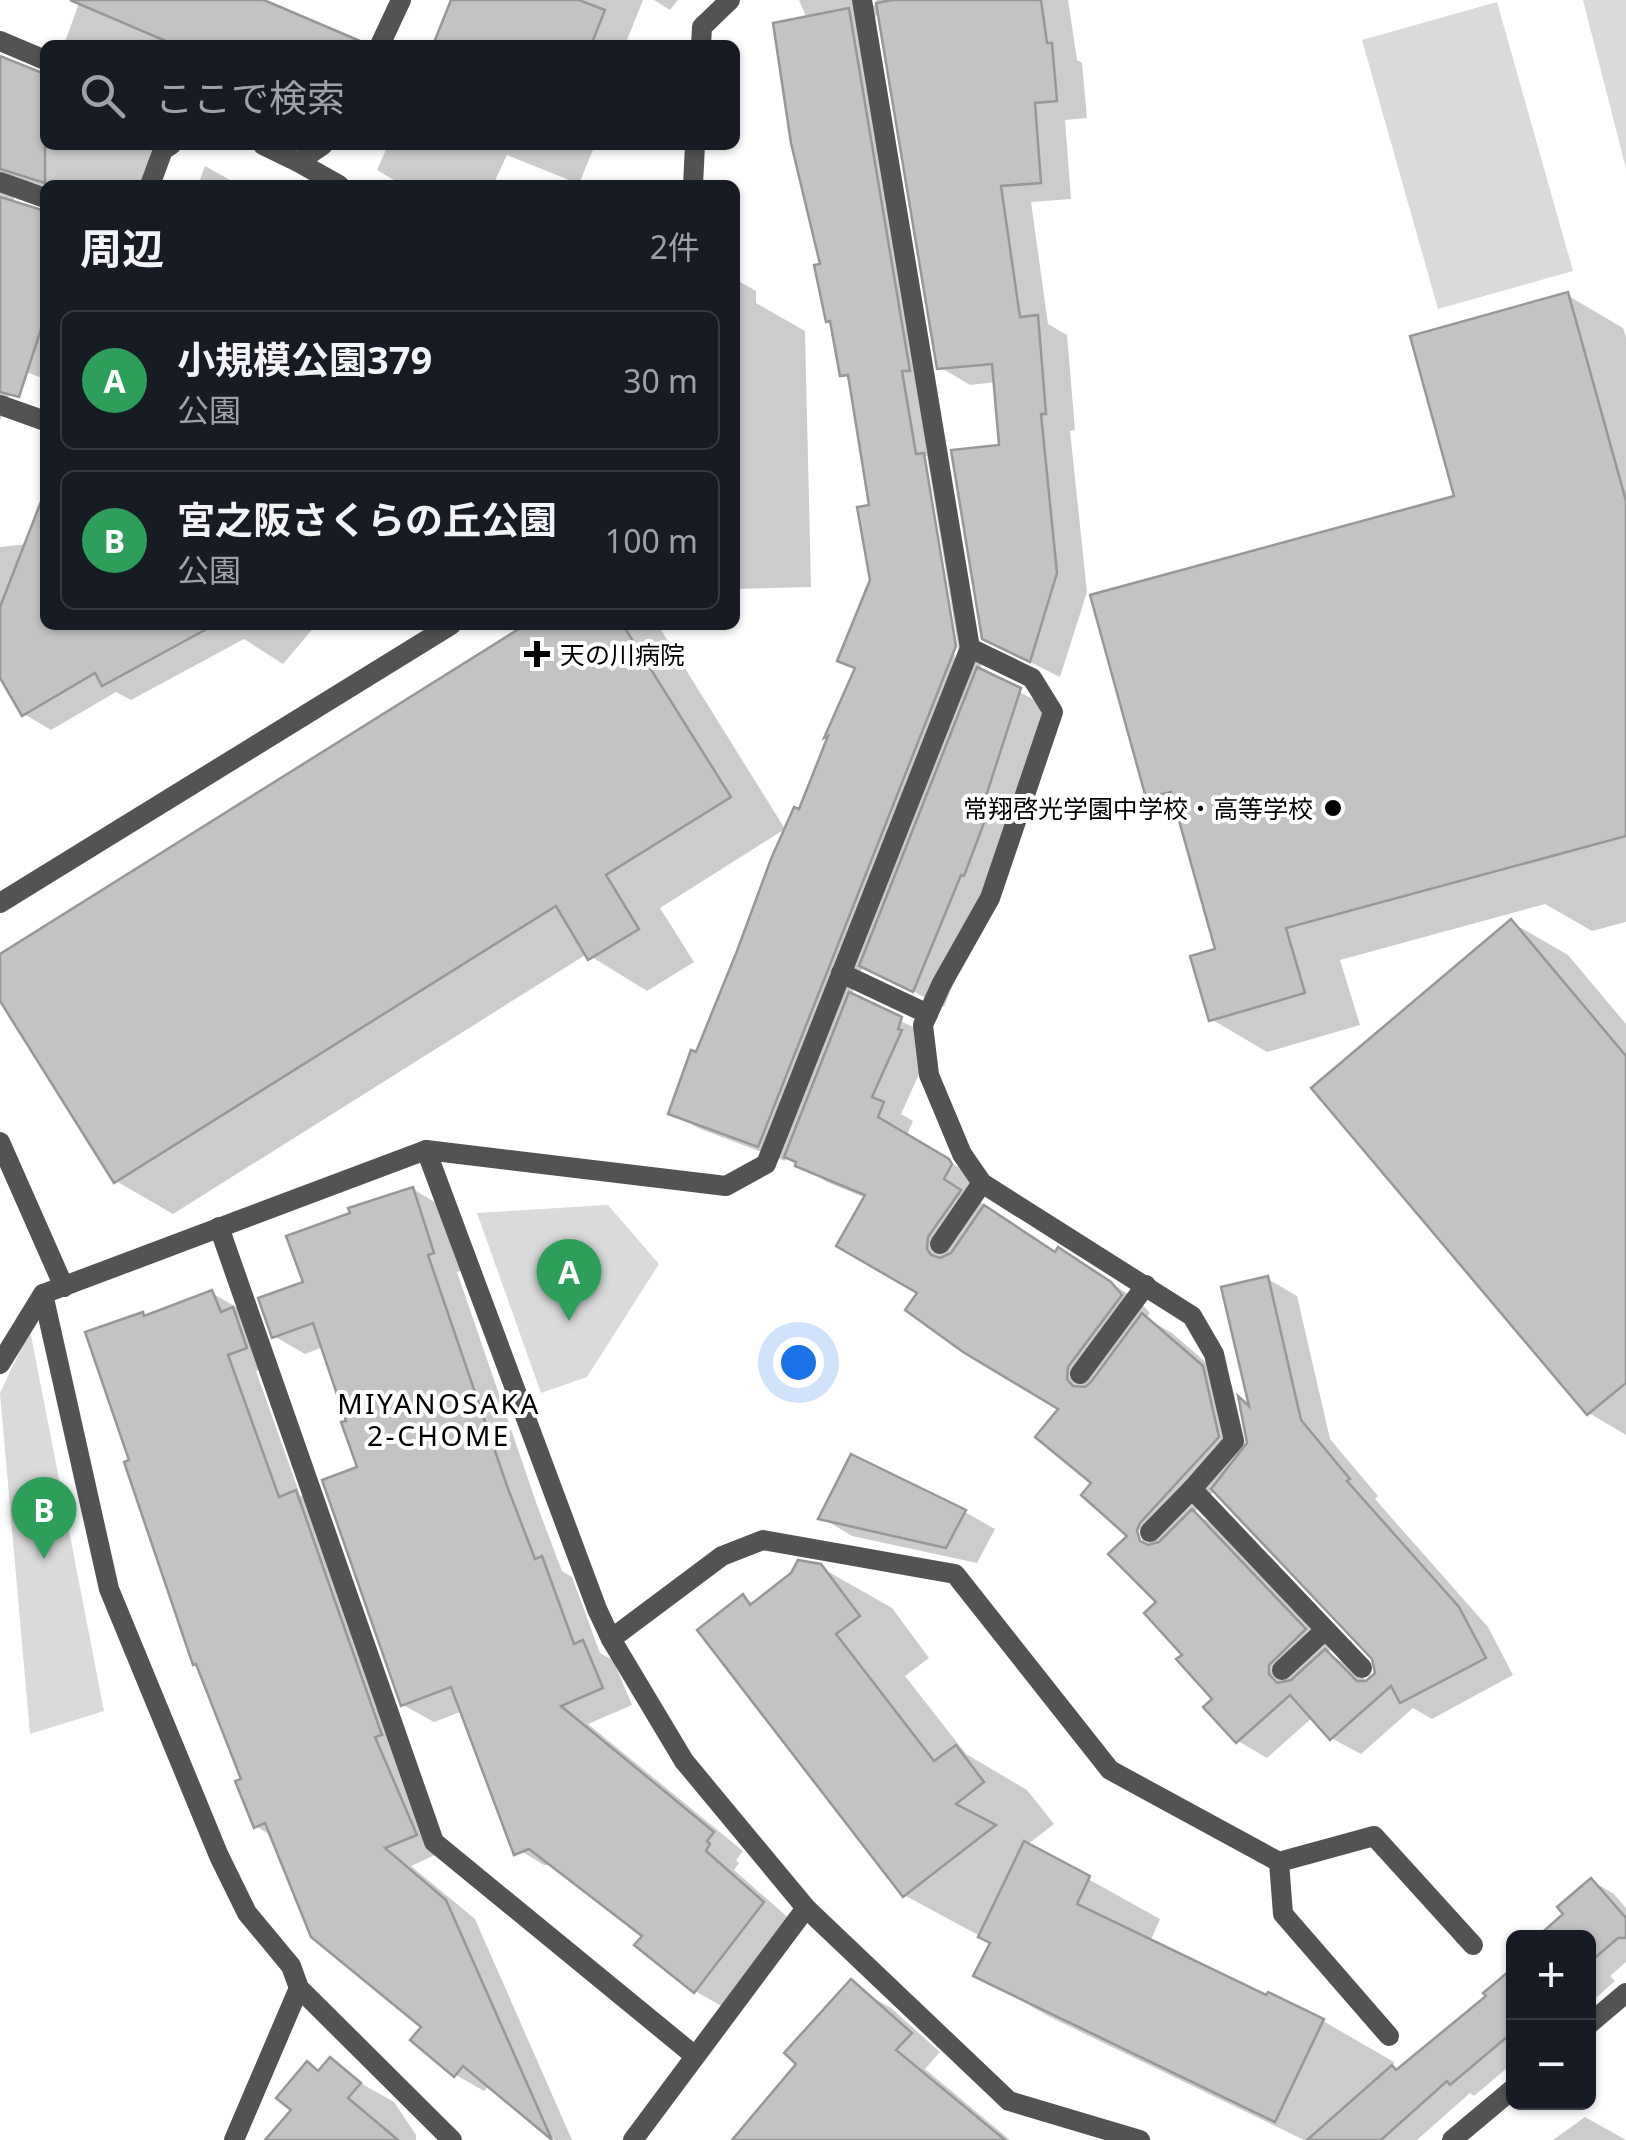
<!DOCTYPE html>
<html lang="ja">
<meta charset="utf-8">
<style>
:root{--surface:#171b24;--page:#20242c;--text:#f1f3f6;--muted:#9ea1a6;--line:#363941;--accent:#0b8043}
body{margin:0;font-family:"Noto Sans","Noto Sans JP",sans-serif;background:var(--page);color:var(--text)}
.controls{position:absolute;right:30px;bottom:30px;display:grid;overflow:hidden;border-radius:15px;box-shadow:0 2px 8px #0004}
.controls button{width:90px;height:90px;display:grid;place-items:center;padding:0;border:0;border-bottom:2px solid var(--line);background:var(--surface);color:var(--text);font:50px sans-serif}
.you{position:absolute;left:798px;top:1362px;width:35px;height:35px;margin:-25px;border:8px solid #fff;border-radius:50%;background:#1a73e8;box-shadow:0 0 0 15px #1a73e833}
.badge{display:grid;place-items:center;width:65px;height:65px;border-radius:50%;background:var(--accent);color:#fff;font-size:32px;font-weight:700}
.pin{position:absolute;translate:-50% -82px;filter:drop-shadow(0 2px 5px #0008)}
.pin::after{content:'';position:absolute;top:52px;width:35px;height:30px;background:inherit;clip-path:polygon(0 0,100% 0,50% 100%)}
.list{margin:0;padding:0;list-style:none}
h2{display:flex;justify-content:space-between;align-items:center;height:130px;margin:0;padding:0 40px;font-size:42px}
h2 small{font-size:32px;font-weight:400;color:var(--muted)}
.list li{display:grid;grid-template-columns:65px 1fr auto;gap:30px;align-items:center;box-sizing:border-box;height:140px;margin:0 20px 20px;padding:0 20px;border:2px solid var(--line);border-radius:15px}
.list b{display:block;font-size:38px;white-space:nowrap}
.list p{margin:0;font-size:32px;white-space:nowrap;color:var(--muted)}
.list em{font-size:32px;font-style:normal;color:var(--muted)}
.icon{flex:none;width:55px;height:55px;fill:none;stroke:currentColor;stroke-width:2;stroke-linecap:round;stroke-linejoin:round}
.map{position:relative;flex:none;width:1626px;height:2140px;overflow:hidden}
.search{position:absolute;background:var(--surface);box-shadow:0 2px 8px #0004;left:40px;top:40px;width:700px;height:110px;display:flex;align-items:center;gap:25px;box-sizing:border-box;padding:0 35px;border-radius:15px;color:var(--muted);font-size:38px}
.panel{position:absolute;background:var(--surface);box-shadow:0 2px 8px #0004;left:40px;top:180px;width:700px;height:450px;border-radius:15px}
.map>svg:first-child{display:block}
</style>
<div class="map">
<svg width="1626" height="2140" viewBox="0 0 1626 2140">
<rect width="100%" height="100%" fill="#fff"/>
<g fill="#dadada">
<path d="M1583,0h43v169z"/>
<path d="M1497,2l76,269 -135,38 -76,-269z"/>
<path d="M608,1205l51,59 -72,113 -46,16 -64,-180z"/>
<path d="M30,1330l74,381 -74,23 -30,-341z"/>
</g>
<g fill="#0003" fill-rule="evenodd">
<path d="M80,0h131l-17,45h-130z"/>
<path d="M453,0h190l-18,45h-190z"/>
<path d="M654,0h24l-8,10z"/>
<path d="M799,0h66l14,8 -4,11 107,644 -3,8 71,37 -58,182 -48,117 -81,-41 -12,30 80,40 -1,14 -29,64 12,7 -7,16 73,42 -7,18 85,57 31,14 52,34 10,11 -4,5 26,15 60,52 15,67 4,-1 -10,-50 10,6 17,-128 29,17 33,143 48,57 -3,3 113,128 25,48 -81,44 -19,-11 -52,46 -30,-16 -18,-21 -46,41 -29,-17 -23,-42 -30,-44 -54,-119 -36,-53 -33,-75 -141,-116 -55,-94 -39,-16 -40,-26 -2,5 -87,-33 -27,-16 129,-300 29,-73 -2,-2 30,-67 -17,-10 32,-80v-73l-21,-127 -9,-6 -9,-51 -5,-3 -21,-301zM922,456h5l33,202 -5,1zM1215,1490l159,167 4,17 -10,8 -13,-13 -28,-16 7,-6 -112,-118 -28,-16zM1136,1517l7,27 -7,-7z"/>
<path d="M875,0h193l9,60 5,3 5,55 -22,2 6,79 -40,3 17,122 19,11 8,95 -5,1 17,161 -27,85 -44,-22 -20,-273 -26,3 -30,-18 -61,-365z"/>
<path d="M264,3l76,32 17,10h-108z"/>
<path d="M0,59l45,16v70h113l-15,40 -98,2 -12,-4 -19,9v12l31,10v165l-27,-10 -18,52z"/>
<path d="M388,145h207l-16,39 -72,-29 -14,30h-91l-25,-15z"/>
<path d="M205,166l34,19h-41z"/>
<path d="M735,279l21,12v12l49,28 6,256 -76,2z"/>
<path d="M1567,295l56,33 3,9v585l-34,9 -47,-27 -205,56 20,65 -93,27 -56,-33 7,-69 -39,-136 -30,-18 308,-298z"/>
<path d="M27,544l18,7v74h271l-33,39 -39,-25 -113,61 -15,-8 -65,38 -27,-16 -24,-41v-126z"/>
<path d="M529,625h129l127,204 -125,79 34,54 -47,29 -60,-37 -414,260 -57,-33 -116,-185v-39z"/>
<path d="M1511,922l57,33 58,69v411l-37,-22z"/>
<path d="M413,1189l30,18 21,63 -7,2 80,233 25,66 10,6 28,76 13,7 19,45 -44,19 155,127 -7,9 3,3 -5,7 58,51 -67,87 -30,-17 -50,-55 -91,-71h-10l-30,-18 -51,-136 -29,11 -31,-17 -43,-237 -11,-46 -26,-75 -18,7 -31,-18 32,-52z"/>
<path d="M212,1293l29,17 33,54 -18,7 44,124 25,14 119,342 -33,15 64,53 97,221h-17l-65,-55 -6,6 -28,-16 -31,-49 -153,-190 -16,-10 -12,-46 -111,-319 10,-146 4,3z"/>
<path d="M965,1512l30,17 -18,34 -125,-27 -30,-18z"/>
<path d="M820,1567l72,41 37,50 -24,18 61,78 61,36 27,34 -27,21 133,74 -10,23 118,57 1,-4 54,26 71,41 -2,6 6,4 91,-76 25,-26v92l-40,34 -4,-3 -53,47h-113l-256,-124 -71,-41 16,-32 -89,-48 -161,-298 12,7z"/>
<path d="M1592,1881l22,13 12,14v54l-16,14 5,5 -27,24v-67l-21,-24z"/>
<path d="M859,1990l32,18 49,44 -15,17 85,71h-275z"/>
<path d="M307,2064l13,8 7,-8 67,38 22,33v5h-148l26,-30z"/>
<path d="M1585,2117l41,23h-73z"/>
</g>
<g fill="#c3c3c3" stroke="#979797" stroke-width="2.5">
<path d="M70,0h194l103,44 -192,1z"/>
<path d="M451,0h128l26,10 -14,35h-158z"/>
<path d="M892,0h149l6,43h5l5,58 -22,2 6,80 -40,3 19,131 18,-2 8,99h-5l16,159 -27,89 -48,-23 -31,-189 48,-5 -7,-81 -55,5 -61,-366z"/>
<path d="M849,8l61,363h-8l14,83 8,-1 32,193 -198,501 -90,-33 23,-64 5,2 41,-101 34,-92 23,-52 5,2 29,-73 -4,2 31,-70 -18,-7 33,-81 -13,-73 12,-2 -21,-130 -8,1 -10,-55 -4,1 -12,-57 6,-1 -29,-121 -18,-120z"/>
<path d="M0,56l45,18v109l-45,-14z"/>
<path d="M0,197l45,14v106l-26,80 -19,-5z"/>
<path d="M1568,292l58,209v335l-340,92 19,65 -96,28 -19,-65 25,-7 -44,-157 -25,6 -56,-203 364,-99 -44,-160z"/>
<path d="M42,499l3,1v125h169l-112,61 -7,-13 -73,43 -22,-38v-71z"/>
<path d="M525,625h98l108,172 -125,78 33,54 -51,31 -32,-54 -442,277 -114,-182v-47z"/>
<path d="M977,667l44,21 -35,108 7,3 -29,77 -3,-1 -48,117 -54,-26z"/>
<path d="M1511,919l115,137v327l-39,32 -276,-327z"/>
<path d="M849,992l53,25 -4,12 4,1 -30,67 12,5 -6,15 71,42 3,5 -8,15 17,11 -33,47 -1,12 4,6 9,3 11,-5 33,-48 71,47 3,-5 53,35 11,13 -54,72 -1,12 6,7 12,1 6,-5 51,-69 61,53 16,71 -79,86 -3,7 3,11 8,4 11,-3 33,-33 114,120 -37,36v9l8,9 14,-3 34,-31 32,32h9l9,-8 -3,-14 -161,-170 36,-46 -9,-47 11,10 -28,-119 47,-11 33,144 49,59 -3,2 112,126 27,51 -86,45 -9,-17 -61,54 -40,-45 -54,48 -33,-36 9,-8 -36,-40 6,-4 -38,-42 12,-11 -48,-48 19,-18 -46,-41 10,-12 -56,-46 23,-28 -95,-57 -58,-42 12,-17 -81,-47 29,-51 -70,-29 1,-4 -12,-5z"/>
<path d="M413,1187l21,66 -6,2 79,231 28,73 7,-3 32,88 9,-4 20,48 -42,18 153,126 -7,9 3,3 -4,7 58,51 -70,91 -60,-48 8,-9 -113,-87 -15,6 -63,-168 -50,19 -79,-226 35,-13 -16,-45 5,-1 -33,-98 -41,15 -14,-40 45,-16 -17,-46 64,-23 -2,-5z"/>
<path d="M212,1290l9,22 12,-5 14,41 -19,7 51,142 17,-7 86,245 -7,2 42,98 -32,13 61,52 106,240 -89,-74 -9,11 -44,-37 11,-13 -110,-90 -46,-114 -11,5 -19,-47 6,-2 -45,-115 -3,1 -69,-203 5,-2 -44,-128 58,-20 1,4z"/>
<path d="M851,1454l115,56 -20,38 -128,-29z"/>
<path d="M798,1560l23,4 39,52 -24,18 98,127 22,-16 28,37 -28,22 40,21 -93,72 -206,-267 46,-36 7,11 41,-32z"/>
<path d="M1024,1841l66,35 -13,28 189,91 2,-3 56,27 -49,103 -302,-146 17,-33 -12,-6z"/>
<path d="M1591,1878l35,40v20h-8l-28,24 4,6 -6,5v-35h-52l27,-24 -6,-7z"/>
<path d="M1514,1967v64l-64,54 -3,-4 -66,59h-74l85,-75 4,5 90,-74 -3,-3z"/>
<path d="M851,1979l61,54 -16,17 109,90h-273l64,-76 -12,-11z"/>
<path d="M330,2057l31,26 -13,15 50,42h-133l26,-30 -15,-12 31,-37 11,10z"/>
</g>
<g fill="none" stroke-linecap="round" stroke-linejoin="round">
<g stroke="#535353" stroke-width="20">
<path d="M0,41l45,19"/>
<path d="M701,45l1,-18 28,-27"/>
<path d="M298,162l41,23"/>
<path d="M693,185l2,-40"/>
<path d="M0,903l451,-278"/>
<path d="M841,973l87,41"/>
<path d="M0,1142l64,145"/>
<path d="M940,1244l42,-61"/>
<path d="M0,1364l43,-70"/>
<path d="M611,1639l111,-83 41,-16 192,34 155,196 169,92 95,-26 99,109"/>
<path d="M1282,1670l43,-40"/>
<path d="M1279,1862l4,52 106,122"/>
</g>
<g stroke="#535353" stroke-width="20">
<path d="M380,45l21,-45"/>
<path d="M263,145l35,17 25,-17"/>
<path d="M0,182l45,16"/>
<path d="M150,185l13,-35 8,-5"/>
<path d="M0,405l45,16"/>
<path d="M970,648l62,30 21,34 -63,186 -49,87 -18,40 6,50 33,79 20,29 210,133 22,38 20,87 -42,48 170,179"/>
<path d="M426,1150l171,459 14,30 73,122 122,147 203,193 131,39"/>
<path d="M219,1227l215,615 261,214"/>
<path d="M1080,1374l66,-89"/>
<path d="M1150,1532l42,-43"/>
<path d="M1588,2025l38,-32"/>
<path d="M234,2140l65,-152"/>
<path d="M452,2140l-153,-152 -8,-22 -44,-53 -28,-57 -110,-267 -66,-295 383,-144 300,36 40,-22 204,-516 -108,-648"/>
<path d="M633,2140l173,-232"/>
<path d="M1452,2140l62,-52"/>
</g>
</g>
<g fill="#000" stroke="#fff" stroke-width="4">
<path d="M532 639h10v10h10v10h-10v10h-10v-10h-10v-10h10z"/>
<circle cx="1333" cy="808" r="10"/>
</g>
<g text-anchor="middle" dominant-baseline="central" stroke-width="8" stroke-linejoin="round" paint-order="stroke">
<g font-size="25" fill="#000" stroke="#fff" text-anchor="start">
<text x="560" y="654">天の川病院</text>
<text x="1313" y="808" text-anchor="end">常翔啓光学園中学校・高等学校</text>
</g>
<g font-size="28" letter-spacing="2.5" fill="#000" stroke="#fff">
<text x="439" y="1403">MIYANOSAKA<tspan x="439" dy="32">2-CHOME</tspan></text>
</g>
</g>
</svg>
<div class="controls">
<button>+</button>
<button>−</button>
</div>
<div class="you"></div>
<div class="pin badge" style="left:569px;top:1321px;background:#2e9e5b">A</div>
<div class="pin badge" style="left:44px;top:1559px;background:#2e9e5b">B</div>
<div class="search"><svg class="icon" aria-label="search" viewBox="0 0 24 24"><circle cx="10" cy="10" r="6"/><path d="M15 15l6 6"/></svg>ここで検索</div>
<section class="panel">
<h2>周辺<small>2件</small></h2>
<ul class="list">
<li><span class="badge" style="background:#2e9e5b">A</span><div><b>小規模公園379</b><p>公園</p></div><em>30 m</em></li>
<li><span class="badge" style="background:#2e9e5b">B</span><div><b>宮之阪さくらの丘公園</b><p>公園</p></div><em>100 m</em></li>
</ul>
</section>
</div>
